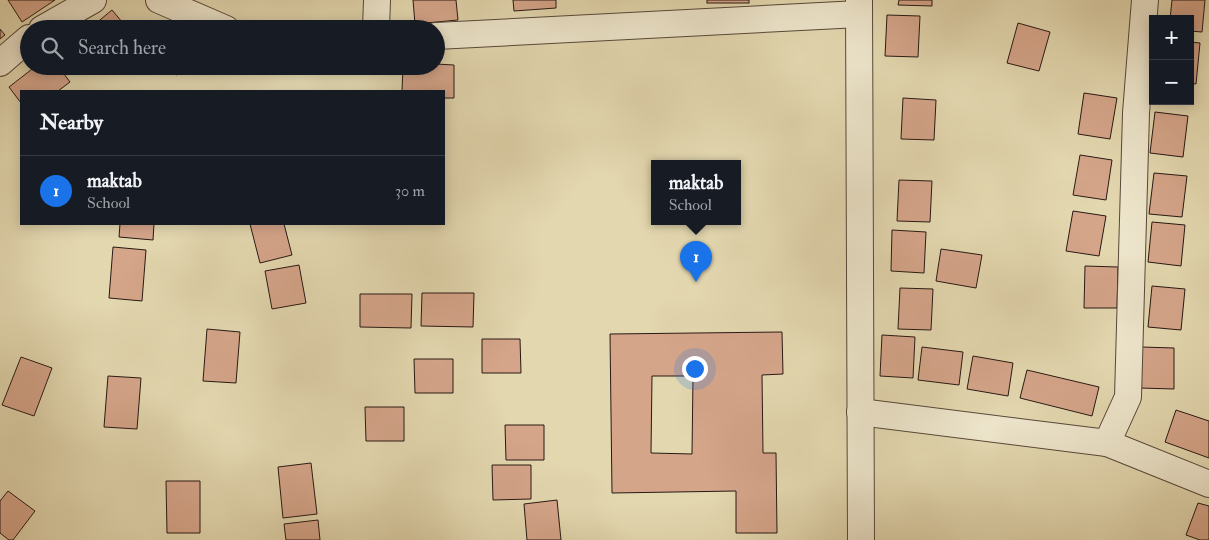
<!DOCTYPE html>
<meta charset="utf-8">
<style>
:root{--surface:#171b24;--page:#242831;--text:#f1f3f6;--muted:#9ea1a6;--line:#363941;--accent:#1a73e8}
body{margin:0;font-family:"IM FELL Double Pica",serif;background:var(--page);color:var(--text)}
.controls{position:absolute;right:15px;top:15px;display:grid;overflow:hidden;border-radius:0px;box-shadow:0 2px 12px #0003}
.controls button{width:45px;height:45px;display:grid;place-items:center;padding:0;border:0;border-bottom:1px solid var(--line);background:var(--surface);color:var(--text);font:25px sans-serif}
.you{position:absolute;left:694px;top:368px;width:18px;height:18px;margin:-12px;border:4px solid #fff;border-radius:50%;background:#1a73e8;box-shadow:0 0 0 8px #1a73e833}
.badge{display:grid;place-items:center;width:32px;height:32px;border-radius:50%;background:var(--accent);color:#fff;font-size:16px;font-weight:700}
.pin{position:absolute;translate:-50% -41px;filter:drop-shadow(0 1px 2px #0008)}
.pin::after{content:'';position:absolute;top:26px;width:18px;height:15px;background:inherit;clip-path:polygon(0 0,100% 0,50% 100%)}
.popup{position:absolute;left:651px;top:160px;width:90px;height:65px;box-sizing:border-box;display:grid;place-content:center;border-radius:0px;background:var(--surface);filter:drop-shadow(0 1px 4px #0005);font-size:16px;white-space:nowrap;color:var(--muted)}
.popup b{font-size:19px;color:var(--text)}
.popup::after{content:'';position:absolute;left:50%;top:100%;margin-left:-10px;border:10px solid transparent;border-top-color:var(--surface)}
.list{margin:0;padding:0;list-style:none}
h2{display:flex;justify-content:space-between;align-items:center;height:65px;margin:0;padding:0 20px;font-size:21px}
h2 small{font-size:16px;font-weight:400;color:var(--muted)}
.list li{display:grid;grid-template-columns:32px 1fr auto;gap:15px;align-items:center;box-sizing:border-box;height:70px;padding:0 20px;border-top:1px solid var(--line)}
.list b{display:block;font-size:19px;white-space:nowrap}
.list p{margin:0;font-size:16px;white-space:nowrap;color:var(--muted)}
.list em{font-size:16px;font-style:normal;color:var(--muted)}
.icon{flex:none;width:28px;height:28px;fill:none;stroke:currentColor;stroke-width:2;stroke-linecap:round;stroke-linejoin:round}
.map{position:relative;flex:none;width:1209px;height:540px;overflow:hidden}
.search{position:absolute;background:var(--surface);box-shadow:0 2px 12px #0003;left:20px;top:20px;width:425px;height:55px;display:flex;align-items:center;gap:12px;box-sizing:border-box;padding:0 18px;border-radius:28px;color:var(--muted);font-size:19px}
.panel{position:absolute;background:var(--surface);box-shadow:0 2px 12px #0003;left:20px;top:90px;width:425px;height:135px;border-radius:0px}
.map>svg:first-child{display:block}
</style>
<div class="map">
<svg width="1209" height="540" viewBox="0 0 1209 540">
<rect width="100%" height="100%" fill="#e3d7af"/>
<filter id="stains"><feTurbulence type="fractalNoise" baseFrequency=".004" numOctaves="4"/><feColorMatrix values="0 0 0 0 .2 0 0 0 0 .09 0 0 0 0 .02 0 0 0 .5 -.17"/></filter>
<radialGradient id="worn" r=".72"><stop offset=".6" stop-color="#630" stop-opacity="0"/><stop offset="1" stop-color="#630" stop-opacity=".3"/></radialGradient>
<g fill="#d5a58a" stroke="#281913" fill-rule="evenodd">
<path d="M8,0h47l-33,22z"/>
<path d="M413,0h43l2,20 -43,4z"/>
<path d="M513,0h43v8l-42,3z"/>
<rect x="707" y="0" width="42" height="3"/>
<path d="M899,0h33v6l-34,-1z"/>
<path d="M1172,0h33l-3,32 -12,-1v-12h-20z"/>
<path d="M112,10l16,19h-39z"/>
<path d="M887,15l33,1 -2,41 -33,-1z"/>
<path d="M1018,23l32,9 -11,39 -32,-8z"/>
<path d="M0,29l5,6 -5,4z"/>
<path d="M1190,42l10,1 -4,41 -6,-1z"/>
<path d="M436,64l18,1v33h-10v-7h-42l1,-25h33z"/>
<path d="M36,66h22l12,16 -12,9h-37v12l-12,-16z"/>
<path d="M159,66h23l-5,9z"/>
<path d="M1084,93l33,5 -7,41 -32,-5z"/>
<path d="M903,98l33,2 -2,40 -33,-1z"/>
<path d="M1155,112l33,4 -5,41 -33,-4z"/>
<path d="M1080,155l32,5 -6,40 -33,-5z"/>
<path d="M1154,173l33,3 -5,41 -33,-3z"/>
<path d="M899,180l33,1 -2,41 -33,-1z"/>
<path d="M1073,211l33,5 -7,40 -33,-5z"/>
<path d="M1152,222l33,3 -4,41 -33,-4z"/>
<path d="M120,224h34l-1,16 -34,-3z"/>
<path d="M250,224h34l8,31 -32,8z"/>
<path d="M892,230l34,2 -2,41 -33,-2z"/>
<path d="M113,247l33,3 -4,51 -33,-3z"/>
<path d="M941,249l41,6 -6,33 -40,-7z"/>
<path d="M299,265l7,38 -34,6 -7,-38z"/>
<path d="M1085,266l33,1 -1,41h-33z"/>
<path d="M1152,286l33,3 -4,41 -33,-3z"/>
<path d="M900,288l33,1 -2,41 -33,-1z"/>
<path d="M422,293h52l-1,34 -52,-1z"/>
<path d="M360,294h52l-1,34 -51,-1z"/>
<path d="M207,329l33,3 -4,51 -33,-2z"/>
<path d="M782,332l1,42 -21,1 1,78h13l1,80h-41v-42l-124,2 -2,-159zM652,376h41l-1,78 -41,-1z"/>
<path d="M882,335l33,2 -2,41 -33,-2z"/>
<path d="M482,339h38l1,34h-39z"/>
<path d="M922,347l41,5 -4,33 -41,-5z"/>
<path d="M1141,347l33,1v41l-34,-1z"/>
<path d="M973,356l40,7 -5,33 -41,-7z"/>
<path d="M21,357l31,11 -18,48 -32,-11z"/>
<path d="M414,359h39v34h-38z"/>
<path d="M1027,370l72,17 -7,29 -72,-18z"/>
<path d="M108,376l33,2 -4,51 -33,-2z"/>
<path d="M365,407h39v34h-38z"/>
<path d="M1176,410l33,11v37l-44,-16z"/>
<path d="M505,425h39v35h-38z"/>
<path d="M311,463l6,51 -34,4 -5,-51z"/>
<path d="M492,465h39v34l-38,1z"/>
<path d="M166,481h34v52h-33z"/>
<path d="M8,491l27,20 -22,29h-4l-9,-7v-32z"/>
<path d="M557,500l4,40h-34l-3,-36z"/>
<path d="M1198,503l11,3v34h-9l-14,-5z"/>
<path d="M318,520l2,20h-34l-2,-16z"/>
</g>
<g fill="none" stroke-linecap="round" stroke-linejoin="round">
<defs>
<g id="minor">
<path d="M159,0l67,29"/>
<path d="M859,0l2,540"/>
<path d="M42,29l51,-29"/>
<path d="M376,29l1,-29"/>
<path d="M436,36l423,-22"/>
<path d="M0,63l29,-25"/>
<path d="M860,412l247,31 102,41"/>
<path d="M1107,443l21,-46 8,-284 9,-113"/>
</g>
</defs>
<use href="#minor" stroke="#57483a" stroke-width="28"/>
<use href="#minor" stroke="#ede5cb" stroke-width="26"/>
</g>
<rect width="100%" height="100%" filter="url(#stains)"/>
<rect width="100%" height="100%" fill="url(#worn)"/>
</svg>
<div class="controls">
<button>+</button>
<button>−</button>
</div>
<div class="you"></div>
<div class="pin badge" style="left:696px;top:282px">1</div>
<div class="popup"><b>maktab</b>School</div>
<div class="search"><svg class="icon" aria-label="search" viewBox="0 0 24 24"><circle cx="10" cy="10" r="6"/><path d="M15 15l6 6"/></svg>Search here</div>
<section class="panel">
<h2>Nearby<small></small></h2>
<ul class="list">
<li><span class="badge">1</span><div><b>maktab</b><p>School</p></div><em>30 m</em></li>
</ul>
</section>
</div>
